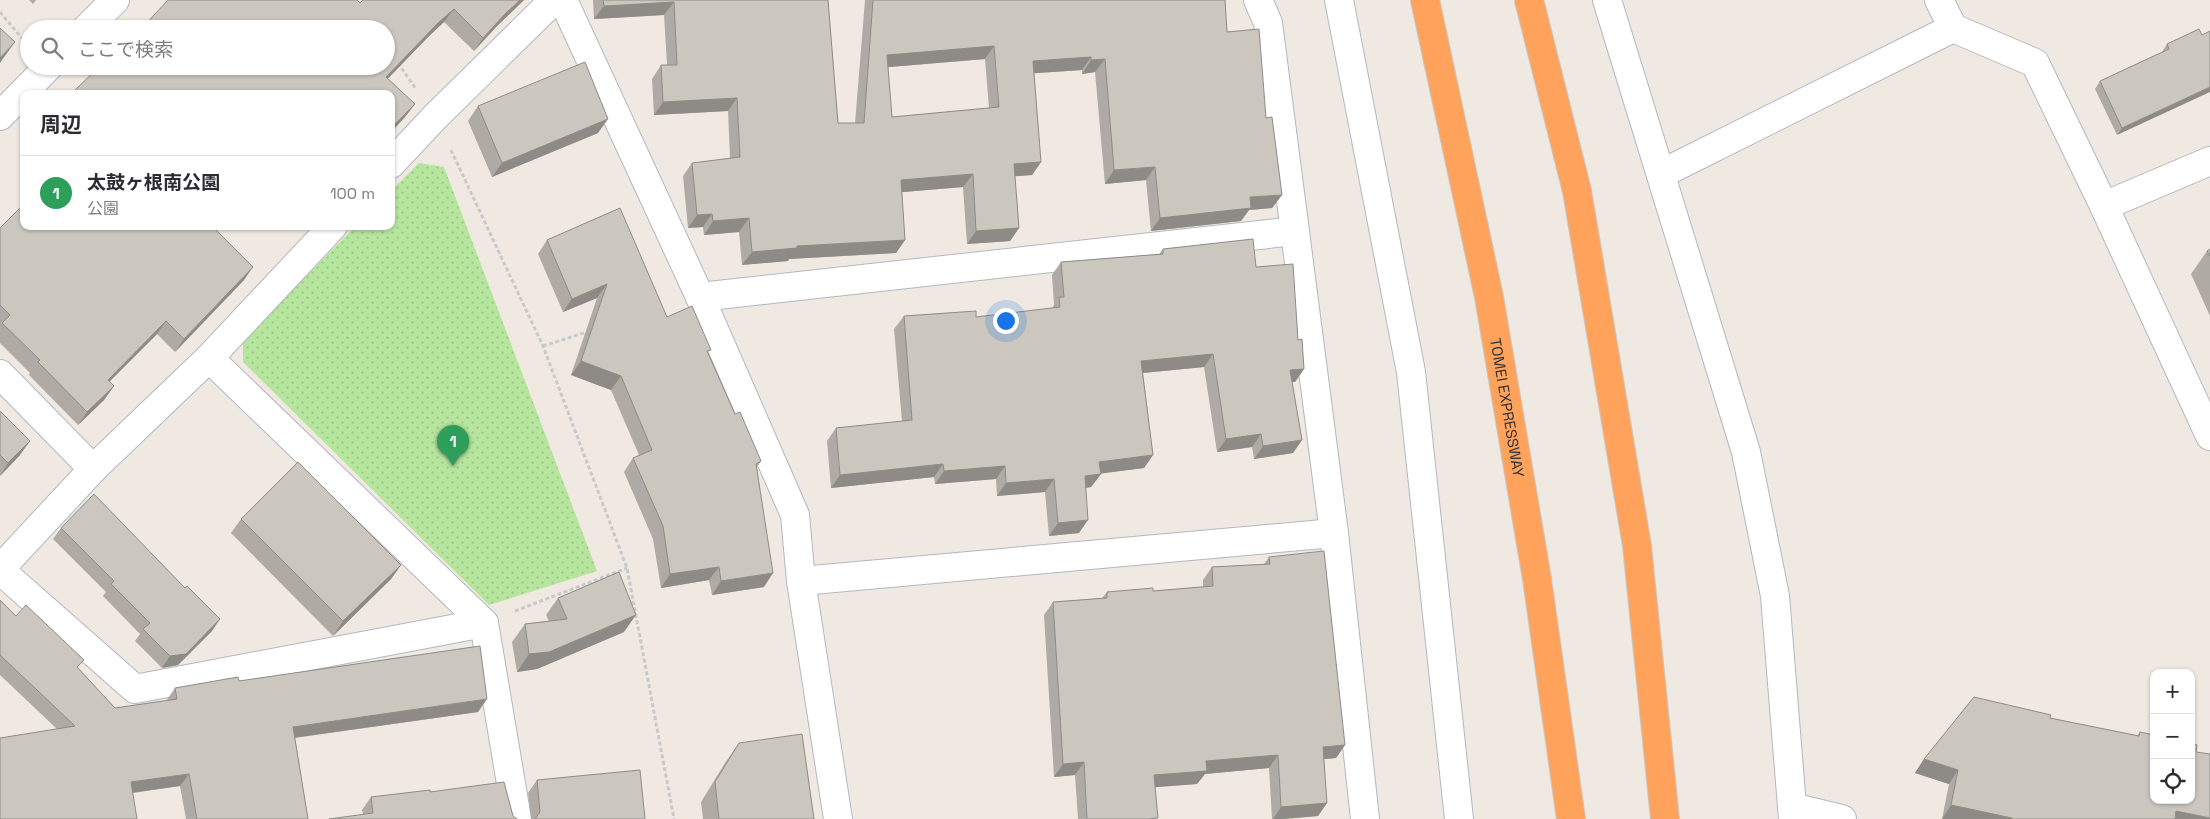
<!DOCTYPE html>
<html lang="ja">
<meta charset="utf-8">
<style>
:root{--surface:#fff;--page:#f7f7f7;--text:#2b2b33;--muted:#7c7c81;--line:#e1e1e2;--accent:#4264fb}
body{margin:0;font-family:"Space Grotesk","Noto Sans JP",sans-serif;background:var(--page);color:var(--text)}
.controls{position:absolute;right:15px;bottom:15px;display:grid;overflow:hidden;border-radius:10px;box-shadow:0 1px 4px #0004}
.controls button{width:45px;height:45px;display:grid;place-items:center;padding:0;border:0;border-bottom:1px solid var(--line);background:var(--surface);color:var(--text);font:25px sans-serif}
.you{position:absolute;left:1005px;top:320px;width:18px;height:18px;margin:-12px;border:4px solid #fff;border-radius:50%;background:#1a73e8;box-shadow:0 0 0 8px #1a73e833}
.badge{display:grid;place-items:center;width:32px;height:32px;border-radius:50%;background:var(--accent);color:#fff;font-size:16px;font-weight:700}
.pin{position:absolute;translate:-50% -41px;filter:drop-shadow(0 1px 2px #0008)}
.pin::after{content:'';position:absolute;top:26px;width:18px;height:15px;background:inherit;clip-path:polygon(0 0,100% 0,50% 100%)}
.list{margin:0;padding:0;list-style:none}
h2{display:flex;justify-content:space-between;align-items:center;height:65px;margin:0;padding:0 20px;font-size:21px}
h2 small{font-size:16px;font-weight:400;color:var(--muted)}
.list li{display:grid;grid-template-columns:32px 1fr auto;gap:15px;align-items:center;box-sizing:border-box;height:75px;padding:0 20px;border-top:1px solid var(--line)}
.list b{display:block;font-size:19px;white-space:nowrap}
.list p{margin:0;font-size:16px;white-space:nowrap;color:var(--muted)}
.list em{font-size:16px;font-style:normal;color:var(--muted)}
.icon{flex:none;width:28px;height:28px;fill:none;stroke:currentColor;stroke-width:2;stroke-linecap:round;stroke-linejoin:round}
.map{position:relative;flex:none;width:2210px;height:819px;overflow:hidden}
.search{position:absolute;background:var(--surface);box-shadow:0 1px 4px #0004;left:20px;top:20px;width:375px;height:55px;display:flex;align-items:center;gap:12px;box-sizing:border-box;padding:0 18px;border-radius:28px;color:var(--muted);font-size:19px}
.panel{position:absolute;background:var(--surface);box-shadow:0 1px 4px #0004;left:20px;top:90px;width:375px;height:140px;border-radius:10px}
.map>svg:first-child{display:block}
</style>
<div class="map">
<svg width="2210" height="819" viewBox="0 0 2210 819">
<defs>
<pattern id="park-dots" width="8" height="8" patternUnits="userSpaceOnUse" patternTransform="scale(1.25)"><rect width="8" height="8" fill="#b6e59e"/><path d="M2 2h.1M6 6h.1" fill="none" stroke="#9dc588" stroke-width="1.8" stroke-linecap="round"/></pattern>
</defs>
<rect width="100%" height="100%" fill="#efe9e1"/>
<path fill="url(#park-dots)" d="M419,163l25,4 153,404 -108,34 -246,-243v-23l113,-113h35v-35z"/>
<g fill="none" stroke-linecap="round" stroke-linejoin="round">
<defs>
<g id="street">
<path d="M563,0l137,297 95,218 6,66 37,238"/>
<path d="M1258,0l10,23 66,510 31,286"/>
<path d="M1339,0l72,372 48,447"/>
<path d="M1607,0l139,452 29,144 18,223"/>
<path d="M1939,0l14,28 82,35 69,143 106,230"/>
<path d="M391,164l44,-47 119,-117"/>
<path d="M1661,174l292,-146"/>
<path d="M2104,206l106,-45"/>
<path d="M700,297l595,-66"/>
<path d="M209,358l275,265 33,196"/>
<path d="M0,374l93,95"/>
<path d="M0,569l93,-100 116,-111 124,-132"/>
<path d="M0,570l135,119 349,-66"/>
<path d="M801,581l533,-48"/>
<path d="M1792,807l50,12"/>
</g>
<g id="secondary">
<path d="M86,29l29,-29"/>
<path d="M0,116l49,-50"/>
</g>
<g id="highway">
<path id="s1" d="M1425,0l64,297 48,282 34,240"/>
<path d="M1529,0l48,191 60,355 28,273"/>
</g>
</defs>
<use href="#street" stroke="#b4b7c1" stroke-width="30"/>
<use href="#secondary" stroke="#b4b7c1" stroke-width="30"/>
<use href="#highway" stroke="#c9c9c9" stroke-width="30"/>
<g stroke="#c9c9c9" stroke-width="3" stroke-dasharray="4 2.5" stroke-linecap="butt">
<path d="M0,12l25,30"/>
<path d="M398,63l18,26"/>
<path d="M451,150l92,196 84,222 47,251"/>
<path d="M543,346l44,-14"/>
<path d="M515,611l112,-43"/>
</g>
<use href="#street" stroke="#fff" stroke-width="28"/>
<use href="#secondary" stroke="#fff" stroke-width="28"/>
<use href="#highway" stroke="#ffa35c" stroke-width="28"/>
</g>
<g fill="#afaba4" fill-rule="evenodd">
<path d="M29,0h7l-3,4z"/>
<path d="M524,0l-28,27 -22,24 -30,-29 -15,14 -42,43 28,25 -10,13 -14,15v-38h-319l1,-2 287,-89z"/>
<path d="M593,0h235l10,123h17l10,-123h360l2,32 39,86 16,77 -10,13 -23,2 -8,11 -90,10 -5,-51 -41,4 -10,-112 -13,2v-4l-48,3 7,89 -9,13 -17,1 4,52 -9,13 -43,3 -4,-57 -61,5 3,48 -9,13 -107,6 -1,2 -46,4 -3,-33 -35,3 -1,-8 -15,1 -5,-52 9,-13 38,-5 -2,-47 -74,4 -2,-36 9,-14h6l-3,-50 -70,4zM985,59l4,49 -97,9 -4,-50z"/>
<path d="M2199,29l-82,106 -22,-46 5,-8 62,-29 5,-8z"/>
<path d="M478,106l120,27 -106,44 -24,-56z"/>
<path d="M0,228l244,52 -69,72 -18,-18 -48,48 5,4 -10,14 -26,25 -49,-50 1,-2 -30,-30z"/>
<path d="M547,240l120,77 41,36 27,61 26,47 -4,6 7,120 -52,8 -3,-15 -48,8 -8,-49 -29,-67 9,-14 6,-3 -28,-65 -40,-15 26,-77 -34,14 -25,-58z"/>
<path d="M1163,249l93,18 42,73 6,29 -9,13h-3l10,58 -9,13 -39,6 -2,-12 -35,5 -13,-85 -61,6 10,82 -9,13 -44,5 1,1 -10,13 -5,1 -7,45 -30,3 -4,-44 -48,4 -1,-17 -61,5 -1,-7 -103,11 -4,-47 9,-13 66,-7 -8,-92 10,-13 72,1 76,-9 2,-3 -2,-30 9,-13 98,-8z"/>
<path d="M2210,249v67l-19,-42 16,-23z"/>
<path d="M0,411l20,44 -20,21z"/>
<path d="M241,519l160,46 -10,14 -58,57 -102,-103z"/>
<path d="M61,528l151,103 -34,34 -16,3 -27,-27 5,-7 -37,-38 3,-4 -53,-53z"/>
<path d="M1269,557l76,188 -9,13 -12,1 3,44 -9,13 -35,3h-11l-3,-51 -64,6 -8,10 -42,3 2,32h-79l-3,-44 -21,2 -10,-162 9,-13 49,-4 5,-6 46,-1 50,-4v-7l9,-13 52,-3z"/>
<path d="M558,598l66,34 -87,37 -20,3 -5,-30 13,-18 24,-3 -3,-6z"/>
<path d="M0,600l16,16 62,52 37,40 51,-7 9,-13 64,-7 239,31 -183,26 13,81h-122l-6,-33 -47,7 -76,-64 -57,-54z"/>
<path d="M2050,718l87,18 3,-4 56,20 14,67h-268l7,-35 -34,-11 9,-14z"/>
<path d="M739,743l75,76h-111l-2,-17 24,-39z"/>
<path d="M537,780l108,39h-114l-3,-26z"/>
<path d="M430,792l83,24 -150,-2 -1,-4 9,-13z"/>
</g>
<g fill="#8e8b86">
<path d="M520,0h4l-28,27 -22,24 9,-13 22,-24z"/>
<path d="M674,2l-10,13 -70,4 10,-13z"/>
<path d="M454,9l-10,13 -15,14 -53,55 10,-14 52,-54z"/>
<path d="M15,42l-13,18 -2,3v-5z"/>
<path d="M994,46l-9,13 -107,9 9,-13z"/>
<path d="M1091,57l-9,13 -58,4 9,-13z"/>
<path d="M1105,59l-10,13 -13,2 9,-14z"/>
<path d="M2210,87v5l-93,43 5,-7z"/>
<path d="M737,98l-9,13 -74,4 9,-13z"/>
<path d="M415,104l-10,13 -14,15v-4z"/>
<path d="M608,119l-10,14 -106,44 10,-14z"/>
<path d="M1041,162l-9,13 -27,2 9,-13z"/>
<path d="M1155,167l-9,13 -41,4 9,-14z"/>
<path d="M973,174l-10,13 -71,6 9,-13z"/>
<path d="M1282,195l-10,13 -23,2 -8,11 -90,10 9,-13 90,-21z"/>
<path d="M712,214l-9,13 -15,1 9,-13z"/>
<path d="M749,218l-10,14 -35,3 9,-14z"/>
<path d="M1019,228l-9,13 -43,3 9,-13z"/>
<path d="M905,240l-9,13 -107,6 -1,2 -46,4 10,-13 45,-6z"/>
<path d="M253,267l-9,13 -69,72 9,-13z"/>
<path d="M607,284l-10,14 -34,14 9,-13z"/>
<path d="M166,321l-9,13 -59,59 10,-13z"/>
<path d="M1213,354l-9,13 -72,7 9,-13z"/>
<path d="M581,361l40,15 -10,14 -40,-15z"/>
<path d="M1304,369l-9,13 -14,1 9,-13z"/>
<path d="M114,386l-10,14 -26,25 9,-13z"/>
<path d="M1261,434l-9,13 -35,5 9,-13z"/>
<path d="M1302,440l-9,13 -39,6 9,-13z"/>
<path d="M30,441l-10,14 -20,21 8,-13z"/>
<path d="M1153,455l-9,13 -54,7 9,-13z"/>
<path d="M943,464l-9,13 -103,11 9,-13z"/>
<path d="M1005,466l-9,13 -61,5 9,-13z"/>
<path d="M1101,474l-10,13 -15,2 9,-13z"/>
<path d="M1054,479l-9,13 -48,4 9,-13z"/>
<path d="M1088,520l-9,13 -30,3 9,-13z"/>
<path d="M401,565l-10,14 -58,57 10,-15z"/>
<path d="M719,567l-10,13 -48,8 9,-14z"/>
<path d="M773,573l-9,14 -52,8 9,-14z"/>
<path d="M636,615l-12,17 -87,37 -20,3 12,-18z"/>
<path d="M220,619l-8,12 -34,34 -16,3 8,-12z"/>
<path d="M487,699l-9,13 -194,27 9,-12z"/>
<path d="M1345,745l-9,13 -22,2 9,-13z"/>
<path d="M1278,755l-9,13 -64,6 -8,10 -52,4 9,-13 52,-14z"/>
<path d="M1924,759l34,11 -9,14 -34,-11z"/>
<path d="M1084,762l-9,13 -21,2 9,-13z"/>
<path d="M189,774l-9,12 -58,8 9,-12z"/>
<path d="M1327,803l-9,13 -35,3h-10l8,-12z"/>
<path d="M1951,805l61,13v1h-70z"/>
<path d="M2176,811l34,7v1h-39z"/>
</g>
<g fill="#cbc7bf" stroke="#8e8b86" fill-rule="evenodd">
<path d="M168,0h189l3,3 3,-3h157l-15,14 -22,24 -29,-29 -16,14 -52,54 29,27 -24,24v-34h-316l-2,-2 27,-26h286v-37h-245z"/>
<path d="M603,0h225l10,123h26l9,-123h352l2,32 32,-3 7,89 6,-1 10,78 -32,2 1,11 -91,10 -5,-51 -41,3 -9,-111 -14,1v-3l-58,4 8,101 -27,2 5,64 -43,3 -3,-57 -72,6 4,60 -108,6v2l-45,4 -3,-34 -36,3 -1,-7 -15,1 -5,-52 48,-6 -3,-59 -74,4 -2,-37h16l-3,-63 -70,4zM994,46l5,61 -107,10 -5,-62z"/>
<path d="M0,28l15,14 -15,16z"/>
<path d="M2199,29l3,6 8,-4v56l-88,41 -22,-47 69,-32 -2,-5z"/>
<path d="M585,62l23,57 -106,44 -24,-57z"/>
<path d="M24,204v22h188l41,41 -69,72 -18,-18 -58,59 6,6 -27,26 -49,-50 2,-2 -38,-37 8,-8 -10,-10v-77z"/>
<path d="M620,208l47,109 25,-11 19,44 -4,1 28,63 5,-2 21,49 -5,3 17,109 -52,8 -2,-14 -49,7 -7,-48 -30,-68 19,-8 -31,-74 -40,-15 26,-77 -35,15 -25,-59z"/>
<path d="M1253,239l3,28 37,-3 5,76 4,-1 2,30 -14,1 12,70 -39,6 -2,-12 -35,5 -13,-85 -72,7 12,94 -54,7 2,12 -16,2 3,44 -30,3 -4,-44 -48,4 -1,-17 -61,5 -1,-7 -103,11 -4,-47 76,-8 -8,-104 72,-5v6l84,-10 -1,-10h5l-3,-35 102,-8v-5z"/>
<path d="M2210,249v7l-3,-5z"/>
<path d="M0,411l30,30 -22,22 -8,-8z"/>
<path d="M298,462l103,103 -58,56 -102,-102z"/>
<path d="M94,494l91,94 2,-2 33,33 -34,35 -16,2 -27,-27 7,-6 -39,-39 3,-3 -53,-53z"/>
<path d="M1324,551l21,194 -22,2 4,56 -46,4 -3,-52 -72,6 1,10 -53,4 4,43 -9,1h-62l-3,-57 -21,2 -10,-162 54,-4v-6l46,-4v3l60,-5 -1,-19 58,-3 -1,-7z"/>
<path d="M619,572l17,43 -87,37 -20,2 -4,-30 42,-5 -9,-21z"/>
<path d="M0,600l16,16 10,-11 58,55 -7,7 38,41 62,-9 -2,-11 63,-11 1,4 241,-35 7,53 -194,28 15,92h-111l-8,-45 -58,8 6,37h-137v-81l75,-12 -75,-71z"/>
<path d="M1974,697l77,18 -1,3 89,18 1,-4 14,3v65h37v-57l6,2 -1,7 14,2v64l-34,-7 -1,8h-163v-1l-61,-13 7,-35 -34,-11z"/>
<path d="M802,734l12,85h-95l-4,-37 24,-39z"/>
<path d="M640,770l5,49h-110l5,-7 -3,-32z"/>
<path d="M504,782l9,34 4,3h-188l44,-6 -2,-16 59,-7v2z"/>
</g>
<g text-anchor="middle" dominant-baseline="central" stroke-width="5" stroke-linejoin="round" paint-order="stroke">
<g font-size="15" fill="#2e2e2e" stroke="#fff">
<text stroke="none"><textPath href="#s1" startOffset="416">TOMEI EXPRESSWAY</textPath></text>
</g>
</g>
</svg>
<div class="controls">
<button>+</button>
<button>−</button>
<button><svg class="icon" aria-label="locate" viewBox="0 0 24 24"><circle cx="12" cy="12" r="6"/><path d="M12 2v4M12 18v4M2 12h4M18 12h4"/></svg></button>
</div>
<div class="you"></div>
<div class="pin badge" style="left:453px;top:466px;background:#2e9e5b">1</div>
<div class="search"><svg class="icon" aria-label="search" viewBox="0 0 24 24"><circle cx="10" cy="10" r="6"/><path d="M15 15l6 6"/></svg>ここで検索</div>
<section class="panel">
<h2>周辺<small></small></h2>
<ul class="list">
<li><span class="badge" style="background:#2e9e5b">1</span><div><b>太鼓ヶ根南公園</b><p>公園</p></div><em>100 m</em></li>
</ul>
</section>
</div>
